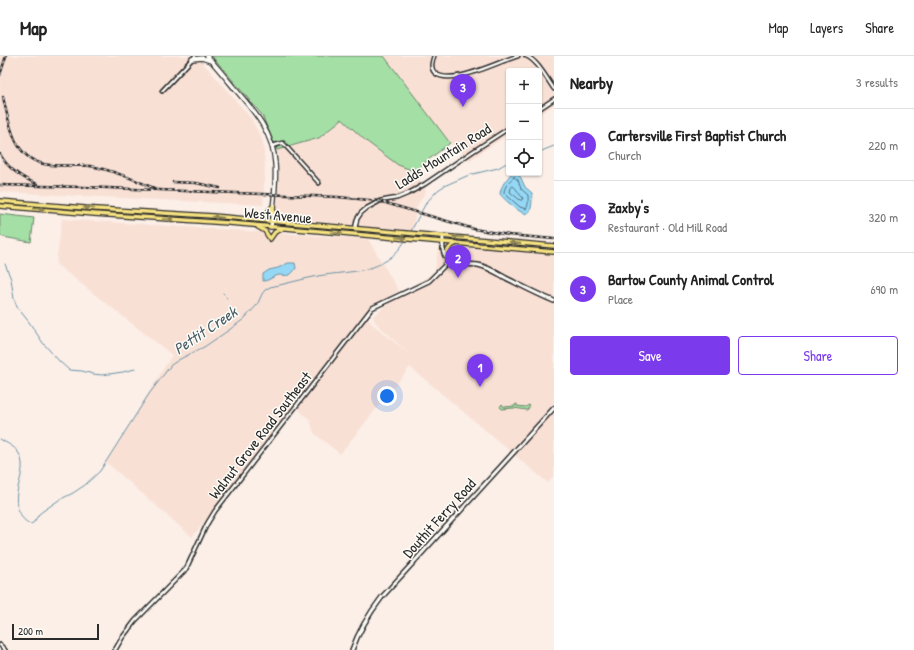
<!DOCTYPE html>
<meta charset="utf-8">
<style>
:root{--surface:#fff;--page:#f2f2f2;--text:#222;--muted:#767676;--line:#e0e0e0;--accent:#7c3aed}
body{margin:0;font-family:"Patrick Hand",sans-serif;background:var(--page);color:var(--text)}
.controls{position:absolute;right:12px;top:12px;display:grid;overflow:hidden;border-radius:4px;box-shadow:0 1px 3px #0004}
.controls button{width:36px;height:36px;display:grid;place-items:center;padding:0;border:0;border-bottom:1px solid var(--line);background:var(--surface);color:var(--text);font:20px sans-serif}
.scale{position:absolute;left:12px;bottom:10px;width:87px;box-sizing:border-box;padding-left:4px;border:2px solid #2b2b2b;border-top:0;font-size:11px;line-height:14px;white-space:nowrap;color:#2b2b2b;-webkit-text-stroke:3px #fdfcf7;paint-order:stroke}
.you{position:absolute;left:387px;top:340px;width:14px;height:14px;margin:-10px;border:3px solid #fff;border-radius:50%;background:#1a73e8;box-shadow:0 0 0 6px #1a73e833}
.badge{display:grid;place-items:center;width:26px;height:26px;border-radius:50%;background:var(--accent);color:#fff;font-size:13px;font-weight:700}
.pin{position:absolute;translate:-50% -33px;filter:drop-shadow(0 1px 2px #0008)}
.pin::after{content:'';position:absolute;top:21px;width:14px;height:12px;background:inherit;clip-path:polygon(0 0,100% 0,50% 100%)}
.list{margin:0;padding:0;list-style:none}
h2{display:flex;justify-content:space-between;align-items:center;height:52px;margin:0;padding:0 16px;font-size:17px}
h2 small{font-size:13px;font-weight:400;color:var(--muted)}
.list li{display:grid;grid-template-columns:26px 1fr auto;gap:12px;align-items:center;box-sizing:border-box;height:72px;padding:0 16px;border-top:1px solid var(--line)}
.list b{display:block;font-size:15px;white-space:nowrap}
.list p{margin:0;font-size:13px;white-space:nowrap;color:var(--muted)}
.list em{font-size:13px;font-style:normal;color:var(--muted)}
.actions{display:flex;gap:8px;padding:12px 16px}
.actions a{flex:1;padding:9px 0;border:1px solid var(--accent);border-radius:4px;text-align:center;font-size:14px;color:var(--accent)}
.actions .main{background:var(--accent);color:#fff}
.icon{flex:none;width:22px;height:22px;fill:none;stroke:currentColor;stroke-width:2;stroke-linecap:round;stroke-linejoin:round}
.map{position:relative;flex:none;width:554px;height:594px;overflow:hidden}
header{display:flex;align-items:center;gap:24px;box-sizing:border-box;height:56px;padding:0 20px;background:var(--surface);border-bottom:1px solid var(--line)}
header strong{font-size:19px}
nav{display:flex;gap:22px;margin-inline-start:auto;font-size:14px}
main{display:flex}
aside{flex:1;background:var(--surface)}
.map>svg:first-child{display:block}
</style>
<header>
<strong>Map</strong>
<nav><a>Map</a><a>Layers</a><a>Share</a></nav>
</header>
<main>
<div class="map">
<svg width="554" height="594" viewBox="0 0 554 594">
<rect width="100%" height="100%" fill="#fbefe8"/>
<filter id="ink" filterUnits="userSpaceOnUse"><feTurbulence type="fractalNoise" baseFrequency=".025" numOctaves="2"/><feDisplacementMap in="SourceGraphic" scale="8" xChannelSelector="R" yChannelSelector="G"/><feConvolveMatrix kernelMatrix="1 2 1 2 8 2 1 2 1" color-interpolation-filters="sRGB"/></filter>
<g filter="url(#ink)">
<g fill="#f9e0d5">
<path d="M0,0h197l54,62 12,24 2,25 -2,38 -263,-13z"/>
<path d="M384,0h170v49l-15,10v-44h-30v63l-39,26 -20,-17z"/>
<path d="M342,63l24,22 32,23 16,7 12,20 -9,15 -5,24 -46,-2 -43,-6 -38,-3 -4,-1 -3,-3 -2,-3v-4l3,-38 -2,-20 42,-12z"/>
<path d="M62,163l306,20 31,52 -35,22 6,9 38,31 -33,-31 -2,-6 28,-22 34,-22 3,-25h22l94,8v220l-6,8 -138,-116 -70,87 -26,-21 -4,-13 -8,-7 -5,-8 -105,132 -86,-75 66,-107 -116,-91z"/>
</g>
<g fill="#a4dfa5" stroke="#688568">
<path d="M212,0h172l66,87 -36,28 -16,-6 -32,-24 -24,-22 -23,19 -42,12 -15,-35z"/>
<path d="M0,158l34,4 -3,24 -28,-5 -3,-2z"/>
<path d="M502,348l1,1 1,2 11,-1 1,-2h1v2l9,1 1,-1 2,-1 1,1 -3,4 -13,-2 -12,1 -2,-2z"/>
</g>
<g fill="#94d8f6" stroke="#6a93a5">
<path d="M512,117l6,1 3,4 4,9 7,6c0,15 0,29 -18,14 -5,-4 -10,-8 -14,-13 1,-9 6,-14 12,-21z"/>
<path d="M288,207h7l1,5c-2,3 -4,6 -7,7 -3,1 -7,0 -10,0 -6,1 -10,6 -16,6v-7l6,-4 9,-2z"/>
</g>
<g fill="none" stroke-linecap="round" stroke-linejoin="round">
<g stroke="#55707c" stroke-width="1">
<path d="M514,121l4,3 3,9 7,6c0,5 1,10 -2,14l-6,-2 -16,-14c0,-6 5,-12 10,-16z"/>
<path d="M513,130c4,2 6,9 10,12l-1,2h-2l-10,-8 1,-4z"/>
</g>
<g stroke="#6a93a5" stroke-width="1">
<path d="M539,96l15,-6"/>
<path d="M411,175l15,-28 12,-13 6,-4 25,-11 29,-7 5,-3 6,-3"/>
<path d="M5,208l6,15 3,20 3,8 12,15 14,21 16,18 10,9 13,1 11,3 9,1 21,-3 12,-3"/>
<path d="M223,237l1,1"/>
<path d="M226,241l1,1"/>
<path d="M0,383c6,4 14,7 18,13 13,19 -10,41 2,61 2,5 5,9 11,11l3,-2 5,-8 4,-3 16,-11 14,-7 12,-8 15,-14 49,-77 22,-29 9,-6 24,-12 25,-17 15,-11 13,-14 5,-11 3,-4 5,-3c16,-3 32,-8 48,-11 34,-6 66,-1 87,-35"/>
</g>
<defs>
<g id="minor">
<path d="M434,0c-2,6 -4,12 1,17 16,14 64,-12 83,-17"/>
<path d="M526,0c11,4 21,23 28,33"/>
<path d="M162,35l33,-35"/>
<path d="M539,53l15,-10"/>
<path d="M272,90l11,-3 36,40"/>
<path d="M355,173l2,-10 4,-6 6,-5 13,-7 17,-3 12,-5 16,-9 47,-32 37,-24"/>
<path d="M0,589l5,5"/>
<path d="M115,594l7,-12 13,-17 51,-52 21,-45 8,-13 157,-203 57,-27 20,-20"/>
</g>
<g id="tertiary">
<path d="M443,180c0,8 -2,17 5,24 8,8 20,3 30,5 10,2 19,8 28,13 16,8 31,16 48,23"/>
<path d="M352,594c7,-20 17,-36 30,-53l172,-189"/>
</g>
<g id="secondary">
<path d="M207,0c10,11 19,22 28,33 19,22 38,43 40,74 2,21 -2,43 -4,64"/>
<path d="M192,3l10,-1 9,3"/>
</g>
<g id="primary">
<path d="M0,145l97,8 116,7 341,30"/>
<path d="M0,150l94,8 135,9 325,29"/>
<path d="M273,153l2,6 9,7"/>
<path d="M258,163l7,-3 8,-10"/>
<path d="M258,171l7,4 5,8 5,-7 7,-3"/>
<path d="M449,205c-4,-9 -1,-14 8,-18"/>
</g>
</defs>
<use href="#minor" stroke="#2b2b2b" stroke-width="5.5"/>
<use href="#tertiary" stroke="#2b2b2b" stroke-width="6"/>
<use href="#secondary" stroke="#2b2b2b" stroke-width="6"/>
<use href="#primary" stroke="#2b2b2b" stroke-width="6"/>
<use href="#minor" stroke="#fdfcf7" stroke-width="2.5"/>
<use href="#tertiary" stroke="#fdfcf7" stroke-width="3"/>
<use href="#secondary" stroke="#fdfcf7" stroke-width="3.5"/>
<use href="#primary" stroke="#f6e281" stroke-width="3.5"/>
<defs>
<g id="rail">
<path d="M0,19l6,-19"/>
<path d="M3,41c7,29 11,65 47,68 13,1 26,0 40,1 22,4 43,13 64,22"/>
<path d="M0,98c8,15 22,24 37,30"/>
<path d="M173,126l23,1 24,5"/>
<path d="M0,129l83,2 255,10 41,4 95,28 23,4 12,2 45,4"/>
</g>
</defs>
<use href="#rail" stroke="#2b2b2b" stroke-width="2.5"/>
<use href="#rail" stroke="#fdfcf7" stroke-width="1" stroke-dasharray="3" stroke-linecap="butt"/>
</g>
<defs><path id="oneway-solid" d="M-6-.8H1V-3.2L6.5 0L1 3.2V.8H-6Z"/></defs>
<g fill="#908656">
<use href="#oneway-solid" transform="translate(89 152) rotate(-175)"/>
<use href="#oneway-solid" transform="translate(39 153) rotate(5)"/>
<use href="#oneway-solid" transform="translate(218 161) rotate(-175)"/>
<use href="#oneway-solid" transform="translate(168 163) rotate(3)"/>
<use href="#oneway-solid" transform="translate(337 177) rotate(5)"/>
<use href="#oneway-solid" transform="translate(458 181) rotate(-175)"/>
<use href="#oneway-solid" transform="translate(401 182) rotate(5)"/>
<use href="#oneway-solid" transform="translate(515 187) rotate(-175)"/>
</g>
</g>
<g text-anchor="middle" dominant-baseline="central" stroke-width="3" stroke-linejoin="round" paint-order="stroke">
<g font-size="15" fill="#2b2b2b" stroke="#fdfcf7">
<text transform="translate(443 100) rotate(-32)">Ladds Mountain Road</text>
<text transform="translate(278 159) rotate(5)">West Avenue</text>
<text transform="translate(260 379) rotate(-52)">Walnut Grove Road Southeast</text>
<text transform="translate(439 462) rotate(-48)">Douthit Ferry Road</text>
</g>
<g font-size="16" font-style="italic" fill="#4a5f68" stroke="#fdfcf7">
<text transform="translate(205 274) rotate(-34)">Pettit Creek</text>
</g>
</g>
</svg>
<div class="controls">
<button>+</button>
<button>−</button>
<button><svg class="icon" aria-label="locate" viewBox="0 0 24 24"><circle cx="12" cy="12" r="6"/><path d="M12 2v4M12 18v4M2 12h4M18 12h4"/></svg></button>
</div>
<div class="scale">200 m</div>
<div class="you"></div>
<div class="pin badge" style="left:480px;top:331px">1</div>
<div class="pin badge" style="left:458px;top:222px">2</div>
<div class="pin badge" style="left:463px;top:51px">3</div>
</div>
<aside>
<h2>Nearby<small>3 results</small></h2>
<ul class="list">
<li><span class="badge">1</span><div><b>Cartersville First Baptist Church</b><p>Church</p></div><em>220 m</em></li>
<li><span class="badge">2</span><div><b>Zaxby's</b><p>Restaurant · Old Mill Road</p></div><em>320 m</em></li>
<li><span class="badge">3</span><div><b>Bartow County Animal Control</b><p>Place</p></div><em>690 m</em></li>
</ul>
<div class="actions"><a class="main">Save</a><a>Share</a></div>
</aside>
</main>
